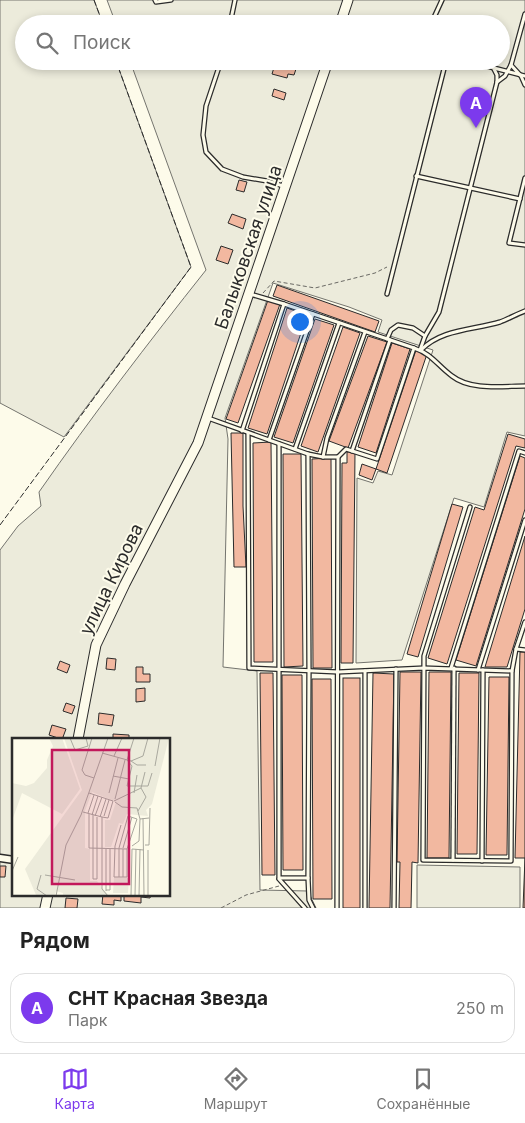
<!DOCTYPE html>
<html lang="ru">
<meta charset="utf-8">
<style>
:root{--surface:#fff;--page:#f6f6f6;--text:#222;--muted:#767676;--line:#e0e0e0;--accent:#7c3aed}
body{margin:0;font-family:Inter,sans-serif;background:var(--page);color:var(--text)}
.you{position:absolute;left:299px;top:321px;width:18px;height:18px;margin:-12px;border:4px solid #fff;border-radius:50%;background:#1a73e8;box-shadow:0 0 0 8px #1a73e833}
.badge{display:grid;place-items:center;width:32px;height:32px;border-radius:50%;background:var(--accent);color:#fff;font-size:16px;font-weight:700}
.pin{position:absolute;translate:-50% -41px;filter:drop-shadow(0 1px 2px #0008)}
.pin::after{content:'';position:absolute;top:26px;width:18px;height:15px;background:inherit;clip-path:polygon(0 0,100% 0,50% 100%)}
.list{margin:0;padding:0;list-style:none}
h2{display:flex;justify-content:space-between;align-items:center;height:65px;margin:0;padding:0 20px;font-size:21px}
h2 small{font-size:16px;font-weight:400;color:var(--muted)}
.list li{display:grid;grid-template-columns:32px 1fr auto;gap:15px;align-items:center;box-sizing:border-box;height:70px;margin:0 10px 10px;padding:0 10px;border:1px solid var(--line);border-radius:15px}
.list b{display:block;font-size:19px;white-space:nowrap}
.list p{margin:0;font-size:16px;white-space:nowrap;color:var(--muted)}
.list em{font-size:16px;font-style:normal;color:var(--muted)}
.icon{flex:none;width:28px;height:28px;fill:none;stroke:currentColor;stroke-width:2;stroke-linecap:round;stroke-linejoin:round}
.map{position:relative;flex:none;width:525px;height:908px;overflow:hidden}
.search{position:absolute;background:var(--surface);box-shadow:0 2px 8px #0003;left:15px;right:15px;top:15px;height:55px;display:flex;align-items:center;gap:12px;box-sizing:border-box;padding:0 18px;border-radius:28px;color:var(--muted);font-size:19px}
.sheet{height:145px;background:var(--surface)}
nav{display:flex;justify-content:space-around;align-items:center;box-sizing:border-box;height:70px;border-top:1px solid var(--line);background:var(--surface);font-size:14px;color:var(--muted)}
nav a{display:grid;justify-items:center;gap:2px}
nav .on{color:var(--accent)}
.map>svg:first-child{display:block}
</style>
<div class="map">
<svg width="525" height="908" viewBox="0 0 525 908">
<rect width="100%" height="100%" fill="#fdfbea"/>
<g fill="#ecebdb" stroke="#74746e" fill-rule="evenodd">
<path d="M0,0h94l9,24h-79v37h92l75,206 -127,170 -64,-34z"/>
<path d="M107,0h418v436l-18,-4 -23,75 -30,-9 -52,162 -46,3 1,-185 16,5 5,-12 14,4 41,-125 -55,-18 4,-12 -33,-13 -76,-24 -48,135 3,21 -5,228 34,4 3,219 48,1 8,17h-316v-358l18,-24 23,-20 -2,-14c53,-76 109,-149 167,-222l-76,-209h371v-37h-385zM14,739h155v155h-155z"/>
<path d="M417,865l103,2v41h-103z"/>
</g>
<g fill="#f2b8a0" stroke="#2b2b2b">
<path d="M276,61h6l15,5 -3,9 -6,-1 -1,4 -15,-4z"/>
<path d="M274,89l12,4 -2,7 -12,-4z"/>
<path d="M239,180l8,2 -3,10 -8,-2z"/>
<path d="M232,214l14,5 -3,10 -15,-6z"/>
<path d="M221,246l12,4 -5,14 -12,-4z"/>
<path d="M277,285l102,36 -4,11 -102,-36z"/>
<path d="M268,300l12,4 -42,119 -12,-4z"/>
<path d="M287,308l20,7 -40,119 -19,-6z"/>
<path d="M315,319l19,6 -41,118 -19,-6z"/>
<path d="M343,327l17,6 -42,119 -17,-6z"/>
<path d="M368,336l19,6 -39,106 -19,-7z"/>
<path d="M392,343l18,6 -34,104 -18,-6z"/>
<path d="M416,350l11,4 -40,119 -11,-4z"/>
<path d="M231,433h12v73l3,61h-12z"/>
<path d="M508,434l17,5v9l-9,-2 -69,218 -19,-6 47,-151 9,3z"/>
<path d="M271,442l2,220h-19l-1,-219z"/>
<path d="M347,452h8l-2,211h-12l1,-200h5z"/>
<path d="M283,454h18l2,212 -19,1z"/>
<path d="M520,456l5,2v51l-49,157 -20,-6z"/>
<path d="M331,458l1,210h-19l-1,-209z"/>
<path d="M362,464l14,5 -4,11 -13,-5z"/>
<path d="M452,504l11,3 -45,150 -11,-3z"/>
<path d="M525,536v73l-18,58h-22z"/>
<path d="M520,652h5v256h-2l2,-50h-10z"/>
<path d="M107,658l9,1 -1,11 -9,-1z"/>
<path d="M60,661l10,4 -3,8 -10,-4z"/>
<path d="M136,667h7v7h7v8h-14z"/>
<path d="M400,672h21l-3,191 -6,-1 -1,46h-12l1,-46h-3z"/>
<path d="M429,672h22l-2,186h-22z"/>
<path d="M260,673h13l2,202h-13z"/>
<path d="M373,673l21,1 -4,234h-21z"/>
<path d="M459,673h20l-2,181h-20z"/>
<path d="M282,675h20l1,195h-20z"/>
<path d="M489,677h20l-2,178h-21z"/>
<rect x="343" y="678" width="17" height="230"/>
<path d="M312,679h19l1,220h-19z"/>
<path d="M145,688v13l-9,1v-13z"/>
<path d="M66,703l9,3 -3,8 -9,-3z"/>
<path d="M99,713l15,2 -2,11 -14,-2z"/>
<path d="M52,725l14,4 -3,8 6,2h-8l-12,-4z"/>
<path d="M113,734l16,1v4h-16z"/>
<path d="M0,866h6l-1,11h-5z"/>
<path d="M103,894l18,1v6l-7,-1v5l-12,-1z"/>
<path d="M124,894h27l-1,4 -9,-1v6l-17,-2z"/>
<path d="M66,898l12,1 -1,9h-12z"/>
</g>
<g fill="none" stroke-linecap="round" stroke-linejoin="round">
<defs>
<g id="lane">
<path d="M155,0l1,2 15,-2"/>
<path d="M525,14l-14,51 10,11 4,9"/>
<path d="M343,19l13,5"/>
<path d="M230,24l5,-24"/>
<path d="M431,24l11,-24"/>
<path d="M221,61l-15,45 -3,29 3,17 16,17 21,8 24,4 16,5"/>
<path d="M467,61l58,15"/>
<path d="M497,82l8,-6 6,-11"/>
<path d="M416,176l104,23"/>
<path d="M525,178l-16,65 16,2"/>
<path d="M250,294l34,10 130,44 -37,111 -31,-10 -8,8"/>
<path d="M387,294l59,-233"/>
<path d="M387,339l4,-9 7,-5 15,3 12,8"/>
<path d="M414,348c18,6 23,17 38,28 19,15 51,10 73,10"/>
<path d="M420,350l5,-14 14,-24 58,-230v-7l-3,-6"/>
<path d="M421,350c20,-21 52,-20 79,-28 8,-3 17,-8 25,-11"/>
<path d="M208,418l100,36 15,3h15l-1,451"/>
<path d="M242,431l42,-127"/>
<path d="M248,433l1,235 89,4 86,-4 88,3 4,-22 9,-27"/>
<path d="M269,440l44,-126"/>
<path d="M279,444v434h29l1,-208 -1,-216"/>
<path d="M295,449l44,-126"/>
<path d="M352,451l38,-111"/>
<path d="M323,457l4,-19 38,-106"/>
<path d="M470,507l-46,149 -1,204 88,1 1,-190"/>
<path d="M516,649l9,1"/>
<path d="M451,668l68,-217 6,2"/>
<path d="M478,670l47,-150"/>
<path d="M453,860l1,-192"/>
<path d="M482,861l1,-191"/>
<path d="M308,878l1,22 4,8"/>
<path d="M279,879l26,29"/>
<path d="M365,908v-237"/>
<path d="M394,908l2,-239"/>
</g>
<path id="street" d="M0,858l14,2"/>
<g id="secondary">
<path d="M340,24l8,-24"/>
<path d="M78,739l18,-94 29,-61 73,-141 130,-382"/>
<path d="M45,908l3,-14"/>
</g>
</defs>
<use href="#lane" stroke="#2b2b2b" stroke-width="5.5"/>
<use href="#street" stroke="#2b2b2b" stroke-width="9"/>
<use href="#secondary" stroke="#2b2b2b" stroke-width="11"/>
<g stroke="#6a6964" stroke-width="1" stroke-dasharray="4 2.5" stroke-linecap="butt">
<path d="M263,293l11,-12 41,7 60,-15 12,-6"/>
<path d="M221,908l25,-13 33,-9"/>
</g>
<use href="#lane" stroke="#fdfbea" stroke-width="3"/>
<use href="#street" stroke="#fdfbea" stroke-width="6"/>
<use href="#secondary" stroke="#fdfbea" stroke-width="9"/>
<g stroke="#2b2b2b" stroke-width="1" stroke-dasharray="6 2.5" stroke-linecap="butt">
<path d="M94,0l9,24"/>
<path d="M0,525l191,-258 -75,-206"/>
</g>
</g>
<g text-anchor="middle" dominant-baseline="central" stroke-width="4" stroke-linejoin="round" paint-order="stroke">
<g font-size="18" fill="#2b2b2b" stroke="#fdfbea">
<text transform="translate(248 247) rotate(-71)">Балыковская улица</text>
<text transform="translate(111 579) rotate(-64)">улица Кирова</text>
</g>
</g>
<g transform="translate(12 738)">
<rect width="158" height="158" fill="#fdfbea"/>
<path d="M37,0h13l18,51 -18,25 -40,-21 -9,25 -1,-35 14,3 8,-3 13,-15v-8l6,-14zM52,0h105l-17,66 -6,6 2,6 -21,-2 -4,10 -4,-1 -8,24h-6v-27h5l6,-18 -24,-10 -7,19v37l5,1v32h7l11,14h-45v-2l-7,-2 -1,4h-19l-11,-26 57,-79zM102,139l15,1 -1,15h-15z" fill="#ecebdb"/>
<path fill="none" stroke="#a9a89e" stroke-width="1" d="M58,0l5,12 13,-4 -2,-8M80,0l-10,32 3,5 9,3M122,0l-7,22 5,6 -5,20h21l4,-13M90,15l29,8 12,-5 5,-18M102,18l8,-18M119,23l6,4h9M143,28l5,-28M101,38l16,3M77,55l24,8 -5,17 -6,-1M97,55l9,-35M122,55l3,-18M103,61l10,-39M102,63l27,-13 4,-16M103,64l7,5 15,1 3,11M126,73l8,-14 -5,-9M71,74l19,5v72l6,7M76,75l6,-18M77,76v34l38,1 10,-30 -9,-3 -9,32M80,77l6,-19M81,77v64h4v-62M83,78l7,-19M92,78l5,-16M88,79l6,-18M131,80l1,78M109,87l-6,21 -1,31h13v-28M133,107h4l1,-37M120,108l7,-5 1,-22 9,-1M111,110l9,-31M136,112v46M0,133l6,-14M29,137l-4,14 10,7M33,137l30,5M107,139v-29M111,139v-28M94,152h4v-41M94,153v-42M44,158l10,-51 15,-30 27,-77M119,158l1,-47 12,1M123,158l1,-47M127,158l1,-47"/>
<path fill="#c2185b" fill-opacity="0.15" stroke="#c2185b" stroke-width="2.5" d="M40,12h77v134h-77z"/>
<rect width="158" height="158" fill="none" stroke="#2b2b2b" stroke-width="2.5"/>
</g>
</svg>
<div class="you"></div>
<div class="pin badge" style="left:476px;top:128px">A</div>
<div class="search"><svg class="icon" aria-label="search" viewBox="0 0 24 24"><circle cx="10" cy="10" r="6"/><path d="M15 15l6 6"/></svg>Поиск</div>
</div>
<section class="sheet">
<h2>Рядом<small></small></h2>
<ul class="list">
<li><span class="badge">A</span><div><b>СНТ Красная Звезда</b><p>Парк</p></div><em>250 m</em></li>
</ul>
</section>
<nav>
<a class="on"><svg class="icon" aria-label="map" viewBox="0 0 24 24"><path d="M3 6l6-2 6 2 6-2v14l-6 2-6-2-6 2zM9 4v14M15 6v14"/></svg>Карта</a>
<a><svg class="icon" aria-label="directions" viewBox="0 0 24 24"><path d="M12 3l9 9-9 9-9-9zM9 14v-3h6M13 9l2 2-2 2"/></svg>Маршрут</a>
<a><svg class="icon" aria-label="saved" viewBox="0 0 24 24"><path d="M7 4h10v16l-5-4-5 4z"/></svg>Сохранённые</a>
</nav>
